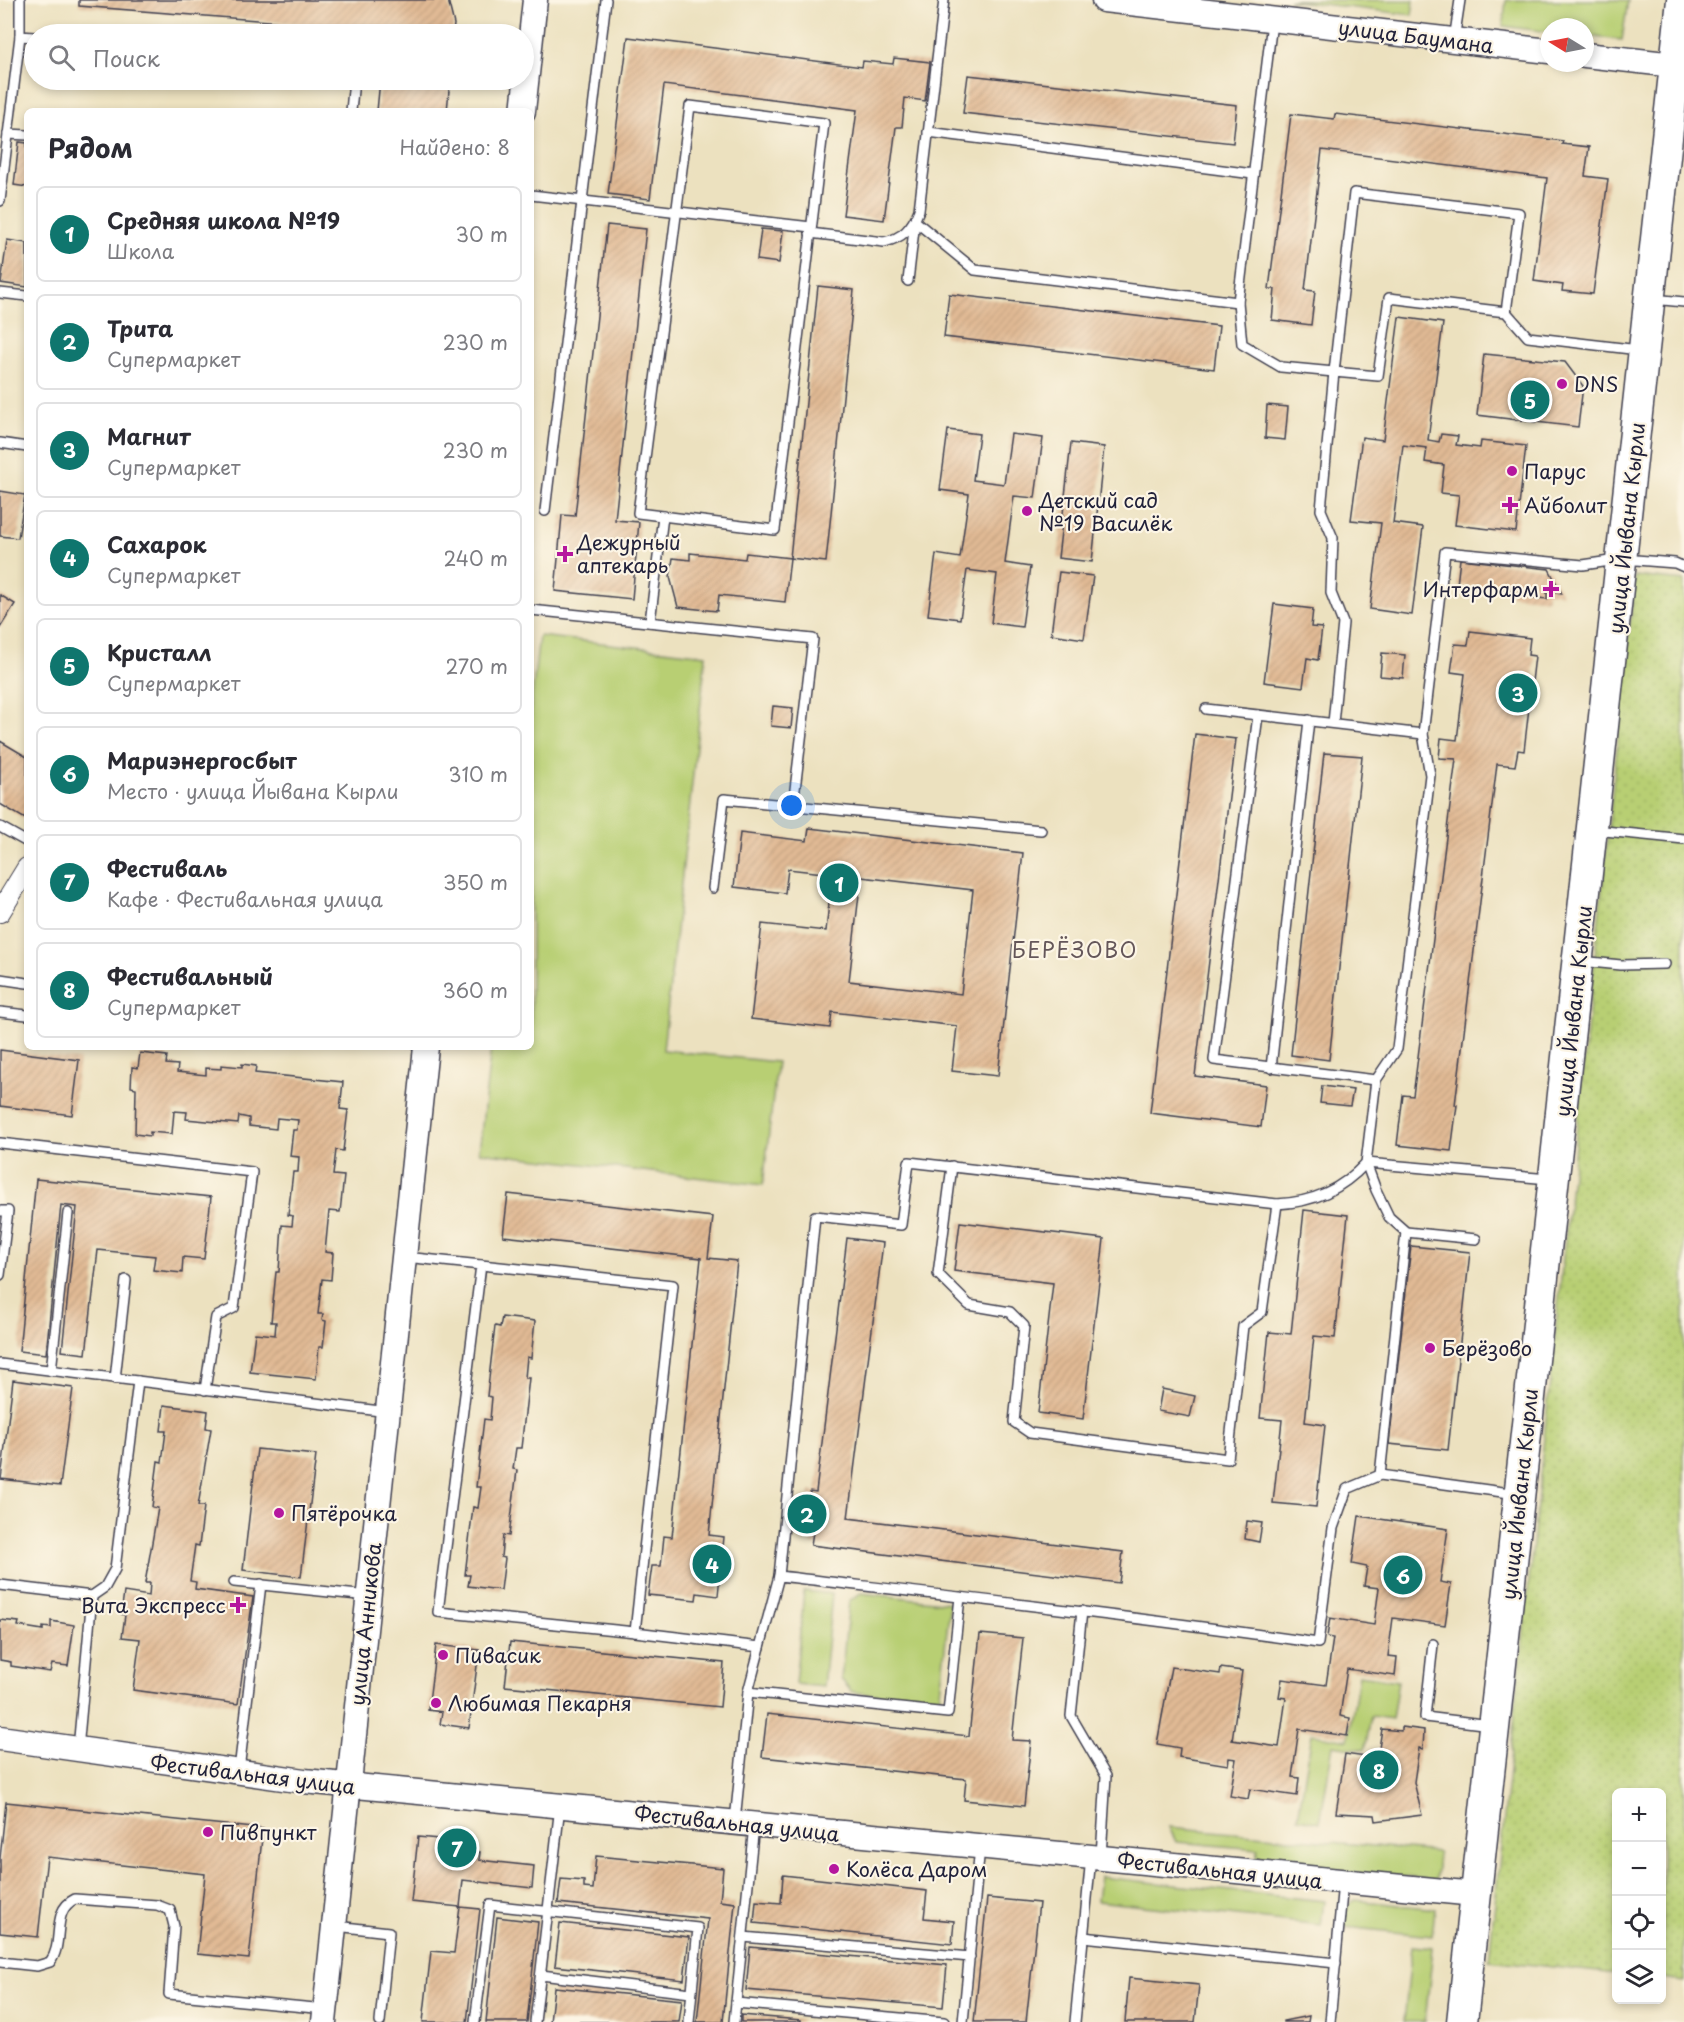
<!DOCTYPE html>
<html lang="ru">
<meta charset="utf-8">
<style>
:root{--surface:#fff;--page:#f7f7f7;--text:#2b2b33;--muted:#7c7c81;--line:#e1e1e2;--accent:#0f766e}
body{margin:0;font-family:"Playpen Sans",sans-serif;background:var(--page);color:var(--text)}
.controls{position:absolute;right:18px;bottom:18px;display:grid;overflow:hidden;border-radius:9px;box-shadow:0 3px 9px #0003}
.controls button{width:54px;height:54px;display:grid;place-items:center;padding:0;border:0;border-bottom:2px solid var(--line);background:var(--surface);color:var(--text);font:30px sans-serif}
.compass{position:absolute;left:1540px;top:18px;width:54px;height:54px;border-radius:50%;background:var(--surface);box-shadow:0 3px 9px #0003;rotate:280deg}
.you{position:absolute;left:792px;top:806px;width:21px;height:21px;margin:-15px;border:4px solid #fff;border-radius:50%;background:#1a73e8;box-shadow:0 0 0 9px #1a73e833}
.badge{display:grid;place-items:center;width:39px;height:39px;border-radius:50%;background:var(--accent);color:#fff;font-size:20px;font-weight:700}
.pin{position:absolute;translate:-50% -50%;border:3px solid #fff;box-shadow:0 2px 6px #0006}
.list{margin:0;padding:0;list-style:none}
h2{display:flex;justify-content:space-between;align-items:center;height:78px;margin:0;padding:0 24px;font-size:26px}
h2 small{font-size:20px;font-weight:400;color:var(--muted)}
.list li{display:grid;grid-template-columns:39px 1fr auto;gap:18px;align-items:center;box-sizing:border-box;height:96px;margin:0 12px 12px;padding:0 12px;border:2px solid var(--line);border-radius:9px}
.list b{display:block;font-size:22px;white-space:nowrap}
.list p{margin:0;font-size:20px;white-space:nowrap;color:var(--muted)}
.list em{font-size:20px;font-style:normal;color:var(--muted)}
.icon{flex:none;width:33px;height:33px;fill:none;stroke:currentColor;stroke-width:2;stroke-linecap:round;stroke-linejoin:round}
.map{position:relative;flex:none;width:1684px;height:2022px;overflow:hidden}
.search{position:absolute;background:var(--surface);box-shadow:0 3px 9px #0003;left:24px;top:24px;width:510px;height:66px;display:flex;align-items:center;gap:15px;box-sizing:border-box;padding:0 21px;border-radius:33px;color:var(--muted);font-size:22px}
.panel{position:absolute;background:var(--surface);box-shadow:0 3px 9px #0003;left:24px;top:108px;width:510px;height:942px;border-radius:9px}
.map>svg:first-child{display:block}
</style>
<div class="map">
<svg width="1684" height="2022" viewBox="0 0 1684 2022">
<defs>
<pattern id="park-dots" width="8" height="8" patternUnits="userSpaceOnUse" patternTransform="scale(1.5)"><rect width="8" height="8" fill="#b8cf73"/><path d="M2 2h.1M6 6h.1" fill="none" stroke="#9eb164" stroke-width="1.8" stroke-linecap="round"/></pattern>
<pattern id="building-hatch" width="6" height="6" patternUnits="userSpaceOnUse" patternTransform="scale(1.5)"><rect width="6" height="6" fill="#e1ba94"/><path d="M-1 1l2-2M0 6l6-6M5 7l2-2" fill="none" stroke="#c1a080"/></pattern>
</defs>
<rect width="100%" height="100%" fill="#fcf5e5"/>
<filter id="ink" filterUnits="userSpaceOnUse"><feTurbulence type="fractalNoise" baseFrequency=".0167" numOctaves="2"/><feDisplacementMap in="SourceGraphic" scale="12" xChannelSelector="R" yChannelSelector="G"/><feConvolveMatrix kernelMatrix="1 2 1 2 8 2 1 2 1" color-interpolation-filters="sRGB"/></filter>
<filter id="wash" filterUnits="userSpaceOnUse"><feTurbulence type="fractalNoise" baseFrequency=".008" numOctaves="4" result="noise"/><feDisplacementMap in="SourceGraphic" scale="24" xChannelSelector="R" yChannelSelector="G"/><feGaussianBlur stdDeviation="1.35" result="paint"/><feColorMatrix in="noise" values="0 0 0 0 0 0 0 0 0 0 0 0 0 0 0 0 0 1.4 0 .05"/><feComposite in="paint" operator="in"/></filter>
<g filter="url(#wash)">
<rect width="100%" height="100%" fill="#ece1bf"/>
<g fill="#b8cf73" stroke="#6d7857" stroke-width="1.5">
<path d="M1289,0h125l-2,15z"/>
<path d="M1506,0h122l-6,40 -37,-4v-9h-36v5l-46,-6z"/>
<path d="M539,636l167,19 -43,395 114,12 -14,123 -284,-33 12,-105h40v-342z"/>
<path d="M804,1591l28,3 -9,93 -28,-3z"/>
<path d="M861,1593l89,10 -11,99 -87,-10 -11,-13 8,-78z"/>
<path d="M1359,1675l39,6 -6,38 -21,-3 -6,34 -32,-5 -13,77 -22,-4 14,-84 36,6z"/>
<path d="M1169,1827l269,25 -2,28 -179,-16 1,-15 -82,-7z"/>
<path d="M1100,1877l224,24 -3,24 -224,-24z"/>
<path d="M1354,1900l81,9 -3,27 -87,-9 -4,-6 4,-14z"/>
<path d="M1412,1946l21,2 -8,74h-21z"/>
</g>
<path fill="url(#park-dots)" stroke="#6d7857" stroke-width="1.5" d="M1635,576l49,5v1401l-22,-3v-187h-46v182l-127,-14z"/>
<g id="blocks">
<g fill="url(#building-hatch)" fill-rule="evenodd">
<path d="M79,0h369l6,24 -1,10h-70l1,-4 -305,-24z"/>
<path d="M628,37l234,30 1,-6 30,3 1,-6 36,4 -5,39 -20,-3 -3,29h-6l-12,93 -41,-5 14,-105 -193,-25 -14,114 -42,-5z"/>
<path d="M968,75l269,30 -4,38 -270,-30z"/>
<path d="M380,80h70l-3,31h-70z"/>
<path d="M1291,114l43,5 1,-5 228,27 -1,3 27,3 -4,29 23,3 -15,115 -31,-3 1,-6 -29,-4 13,-103 -225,-28 -17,140 10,1 -4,34 -39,-5 3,-31h-6z"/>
<path d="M19,142l8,1v44l-13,-2z"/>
<path d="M607,225l39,4 -31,291 24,2 -7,77 -77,-8 7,-76 13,1z"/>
<path d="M761,229l22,2 -4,32 -22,-3z"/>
<path d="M7,240l20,3v44l-26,-4z"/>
<path d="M818,286l36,4 -28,272 -36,-4z"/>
<path d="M949,294l270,32 -5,43 -270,-32z"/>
<path d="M1399,317l44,6 -15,117 11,2 2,-8 17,2 -2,9 24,3 1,-7 45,5 -10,86 -61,-7 4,-30 -18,-2 3,-28 -19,-3 2,-14 -24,-3 -10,78 30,4 -11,88 -42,-6 11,-86 -30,-3 11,-83 21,3z"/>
<path d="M1484,354l81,8 18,24 -5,41 -101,-12z"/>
<path d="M1267,405l21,2 -3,33 -20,-2z"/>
<path d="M948,430l31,4 -6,46 31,4 7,-50 32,4 -8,60 -21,-2 -9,67 25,4 -8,60 -31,-4 6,-49 -30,-4 -7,49 -32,-4 8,-61 24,4 9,-64 -29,-4z"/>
<path d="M1071,443l33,4 -12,115 -34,-4z"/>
<path d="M0,491l25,4 -7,43 -18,-2z"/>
<path d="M690,553l55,6 1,-6 44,5 -5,44 -66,-7 -2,16 -39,-4 -8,-30 3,-19 17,2z"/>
<path d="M1460,559l89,10 13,25 -15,-2v7l-37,-4v-5l-53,-5z"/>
<path d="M1059,572l34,4 -9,63 -33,-5z"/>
<path d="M0,595l15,9 -15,24z"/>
<path d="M1274,604l39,5 -2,18 11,1 -4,32 -11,-2 -4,29 -39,-5z"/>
<path d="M1470,631l60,7 -2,17 7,1 -11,95 -6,-1 -3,16 -18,-2 -42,341h2l-6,46 -54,-6 6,-50 10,1 43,-337 -17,-1 2,-20 16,2 8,-66 -14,-2 4,-28 13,1z"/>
<path d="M1382,653l23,2 -2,23 -23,-2z"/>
<path d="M773,706l20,2 -2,20 -20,-2z"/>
<path d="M1195,734l41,5 -41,337 71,9 -5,42 -111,-14z"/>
<path d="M0,741l27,16v63l-27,-16z"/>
<path d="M1324,753l38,3 -33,304 -38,-5z"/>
<path d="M809,828l214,25 -25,223 -46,-5 5,-45 -125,-14 -2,16 -79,-9 11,-95 64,7 6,-57 -44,-5 -3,24 -51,-6 6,-54 67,8zM861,877l112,13 -12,104 -112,-13z"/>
<path d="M0,1050l79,10 -7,55 -72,-9z"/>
<path d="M140,1053l27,3 -1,8 12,1 -1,7 29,3v-7l15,1v-4l21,2v-3l14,2 -1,7 88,9 -3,27 8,1 -5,41 -7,-1 -3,25 11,1 -4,36 -11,-1 -4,41 8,1 -2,27 -9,-1 -4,35h5l-1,6 4,1 -3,26h-4l-3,32 -66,-7 5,-39 20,2 1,-13h-5l5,-50h3l3,-47 10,1 1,-10 -5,-1 5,-43h5l1,-15 -9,-1 3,-26h4l1,-10 -21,-2 -1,11 -27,-3v-8l-10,-2 -1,8 -52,-5 1,-7 -13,-1 -2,23 -22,-2v4l-15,-2 1,-46 -5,-1 1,-20 6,1z"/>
<path d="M1322,1086l31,4 -3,16 -30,-3z"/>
<path d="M36,1179l175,18 -7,62 -21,-2 -1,16 -29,-3 2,-14 -57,-6 -12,104 -24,-3 15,-144 -16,-2 -15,149 -27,-3z"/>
<path d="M508,1194l205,23 -5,41 29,3 -28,274 15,2 -6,59 -21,-3 -1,7 -48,-5 4,-29h9l3,-30 8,1 29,-279 -198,-22z"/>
<path d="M1304,1210l44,5 -13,123 -21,-2 -9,86 20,3 -9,82 -43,-4 9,-83 -22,-2 9,-86 22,2z"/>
<path d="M960,1222l144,17 -21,180 -45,-6 15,-130 -99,-12z"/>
<path d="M847,1238l36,5 -35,275 275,34 -4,31 -308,-38 2,-13 -8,-1 1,-9h-3l2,-22 4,1 1,-10 6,1z"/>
<path d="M1411,1246l59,6 -22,198 -59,-6z"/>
<path d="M502,1317l33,4 -4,37 -4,-1 -2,21h4l-8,70h-5l-3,21 4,1 -8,66 -6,-1 -2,22 4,1 -4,32 -33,-4 2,-11h-5l8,-68 5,1 3,-21h-5l8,-68 6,1 2,-23 -5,-1 8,-70 5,1z"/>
<path d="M13,1380l60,8 -13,98 -59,-7z"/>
<path d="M1162,1389l33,7 -5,21 -32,-6z"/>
<path d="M164,1405l44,6 -2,17 5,1 -13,77h6l-5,40 -4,-1 -5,36 6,1 -1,7 58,8 -15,107 -105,-14 7,-51 -18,-2 3,-22 -4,-1 3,-22 25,4 1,-13h-5l13,-75 -6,-1 6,-46 4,1 4,-31h-5z"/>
<path d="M257,1449l59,6 -15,122 -58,-7z"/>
<path d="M1359,1516l89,13 -8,53 11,2 -6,41 -52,-7 -5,38 9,1 -2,19 -48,-7 -7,47 10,2 -3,18 -48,-7 -7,48 7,1 -2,18 -47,-7 -2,10 -18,-3 6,-37 -7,-1 -1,7 -49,-8 1,-9 -23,-4 14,-77 49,7 1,-6 21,3 -10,69 47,7 7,-49 -7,-1 3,-18 44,6 7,-47 -6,-1 3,-19 44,7 5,-37 -15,-2 3,-19 -15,-3z"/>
<path d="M1247,1521l15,2 -3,19 -14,-3z"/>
<path d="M0,1620l19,2 -1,4 25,4v-3l8,1v-7l23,4 -6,41 -16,-2 -2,8 -39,-6v-4l-11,-2z"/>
<path d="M980,1634l43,4 -11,102 19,1 -7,65 -60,-6 2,-21 -204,-22 5,-43 202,22z"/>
<path d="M510,1642l214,21 -4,44 -215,-21z"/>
<path d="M436,1645l43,5 -10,78 -29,-4 2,-12 -14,-2z"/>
<path d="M1401,1727l23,3 -1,19 -4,-1 -5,34 8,33 -46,6 -1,-6 -39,-2 9,-59 28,4 5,-3 4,-26 19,2z"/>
<path d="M6,1802l257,27 -14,130 -52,-5 8,-80 -158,-17 -9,80 -38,-4v-75z"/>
<path d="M418,1837l51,5 -1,9 12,1 -1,8 55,6 -2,22 -69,-8 -3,27 -49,-5z"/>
<path d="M596,1856l127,12 -3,33 15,2 -12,119h-26l11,-103 -150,-16 3,-24 23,2v7l9,1z"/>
<path d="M783,1875l144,16 -3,27 30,3 -2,23 -198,-21 2,-22 25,2z"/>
<path d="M987,1898l52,5 -13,119h-52z"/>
<path d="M460,1907l20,2 -13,113h-44l8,-71 23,2z"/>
<path d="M497,1917l41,5 -11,100h-41z"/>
<path d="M560,1923l129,14 -5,43 -129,-14z"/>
<path d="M750,1947l197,18 -4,42 -197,-17z"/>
<path d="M1129,1978l70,7 -4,37h-70z"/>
<path d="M554,1987l128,13 -3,22h-129z"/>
<path d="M741,2015l60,5v2h-60z"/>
<path d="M1309,2016l-1,6h-25v-1z"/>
</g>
</g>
</g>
<g filter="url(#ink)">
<use href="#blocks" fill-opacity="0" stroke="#403f4f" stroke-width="1.5"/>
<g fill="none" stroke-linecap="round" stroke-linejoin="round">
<defs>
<g id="service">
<path d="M20,0v36l14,1"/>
<path d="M1272,22l-34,280 4,42 39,23 53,5 20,-179 165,20 -13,99"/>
<path d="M1454,40l6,-40"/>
<path d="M690,106l134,17 -49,407 -137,-17z"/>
<path d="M351,111l3,-31"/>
<path d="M928,132l325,42"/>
<path d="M8,134l19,1"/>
<path d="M531,195l280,32"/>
<path d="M0,201l20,-165"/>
<path d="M810,233l74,9c19,-4 28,-14 35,-32l25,-210"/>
<path d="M908,281l7,-60 60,49 263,32"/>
<path d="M0,293l27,3"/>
<path d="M1653,299l31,3"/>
<path d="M0,443l27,4"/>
<path d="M545,511l61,-511"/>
<path d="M531,610l282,29 -20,167"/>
<path d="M650,622l13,-106"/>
<path d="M1206,709l217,25"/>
<path d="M1258,715l-44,345 162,20"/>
<path d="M1333,723l10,-100 -12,-30 2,-55 -12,-28 13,-138 44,4 11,-78 117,14 22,25 111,13"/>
<path d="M0,827l27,15"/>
<path d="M1595,830l89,9"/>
<path d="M713,888l11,-89 317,31"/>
<path d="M1580,961l41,4 44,-1"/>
<path d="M0,979l27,4"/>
<path d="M0,1012l27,3"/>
<path d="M1271,1068l38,-348"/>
<path d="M0,1143l252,29 -18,136 -18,9 -11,73"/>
<path d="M952,1166l-14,108 31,31 41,7 14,14 -10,96 16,11 198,26 15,-133 19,-14 15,-108"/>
<path d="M0,1211h8l-8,64"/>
<path d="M1476,1239l-70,-7 -17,-15 -13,-27 -10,-27 10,-83 21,-31 33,-274 -7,-41 22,-182 138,13 40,-6 52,4 9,4"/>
<path d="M405,1257l76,8 -43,347 197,20"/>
<path d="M481,1265l192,20 -38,347 125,15"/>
<path d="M0,1364l388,48"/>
<path d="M51,1371l17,-158"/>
<path d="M115,1379l11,-99"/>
<path d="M1380,1475l26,-243"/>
<path d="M779,1576l36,-360 86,9 8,-63 368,42c37,-2 64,-14 89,-41l183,16"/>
<path d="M234,1582l134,14"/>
<path d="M0,1585l92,11 13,-9 10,-18 23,-188"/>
<path d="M960,1597l-12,116 -200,-21 31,-116c179,21 359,41 539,67l15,-115 14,-39 33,-14 137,19"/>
<path d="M1082,1611l-11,105 35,60 -5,80"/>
<path d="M1433,1644l-8,73 66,8"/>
<path d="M78,1749l14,-153"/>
<path d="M239,1770l22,-186"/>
<path d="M735,1821l13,-129"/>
<path d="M336,1926l53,6 -9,90"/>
<path d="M743,1937l227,20"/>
<path d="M1083,1937l253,26"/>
<path d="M0,1962l37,4 13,-4c15,-19 0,-51 25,-63l82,6 13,5 4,16 -5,68 156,15"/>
<path d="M541,1975l150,18"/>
<path d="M736,2003l208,19"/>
<path d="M475,2022l15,-117 208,23 -9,94"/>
<path d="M535,2022l25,-216"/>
<path d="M734,2022l20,-197"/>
<path d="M963,2022l17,-175"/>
<path d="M1075,2022l16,-165"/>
<path d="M1330,2022l13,-140"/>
</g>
<path id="minor" d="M0,912l27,-44"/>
<g id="tertiary">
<path d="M1104,0l445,51"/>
<path d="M1585,55l90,10"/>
<path d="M523,111l12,-111"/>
<path d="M0,1738l304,43 1171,113"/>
<path d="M324,2022l102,-975"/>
</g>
<path id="primary" d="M1462,2022l220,-2022"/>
</defs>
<use href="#service" stroke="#403f4f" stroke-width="12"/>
<use href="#minor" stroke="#403f4f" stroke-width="22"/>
<use href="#tertiary" stroke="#403f4f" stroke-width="27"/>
<use href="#primary" stroke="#403f4f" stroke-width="33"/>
<use href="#service" stroke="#fff" stroke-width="9"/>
<use href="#minor" stroke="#fff" stroke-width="20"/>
<use href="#tertiary" stroke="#fff" stroke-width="24"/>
<use href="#primary" stroke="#fff" stroke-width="30"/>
</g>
</g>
<g fill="#b5179e" stroke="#fcf5e5" stroke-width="2">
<circle cx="1562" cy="384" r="6"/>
<circle cx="1512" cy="471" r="6"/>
<path d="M1507 496h6v6h6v6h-6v6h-6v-6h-6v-6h6z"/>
<circle cx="1027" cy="511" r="6"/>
<path d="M562 545h6v6h6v6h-6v6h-6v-6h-6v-6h6z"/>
<path d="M1548 580h6v6h6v6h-6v6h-6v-6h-6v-6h6z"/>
<circle cx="1430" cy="1348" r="6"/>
<circle cx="279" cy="1513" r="6"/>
<path d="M235 1596h6v6h6v6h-6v6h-6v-6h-6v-6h6z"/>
<circle cx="443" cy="1655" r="6"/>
<circle cx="436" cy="1703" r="6"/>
<circle cx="208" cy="1832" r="6"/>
<circle cx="834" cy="1869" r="6"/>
</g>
<g text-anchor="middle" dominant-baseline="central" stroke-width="4.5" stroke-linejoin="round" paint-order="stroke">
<g font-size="20" fill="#22223b" stroke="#fcf5e5">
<text transform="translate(1416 36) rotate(7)">улица Баумана</text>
<text transform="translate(1626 528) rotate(-84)">улица Йывана Кырли</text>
<text transform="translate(1573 1011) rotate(-84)">улица Йывана Кырли</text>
<text transform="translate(1519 1494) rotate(-84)">улица Йывана Кырли</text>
<text transform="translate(365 1624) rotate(-84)">улица Анникова</text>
<text transform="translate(253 1774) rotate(7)">Фестивальная улица</text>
<text transform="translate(737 1823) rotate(6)">Фестивальная улица</text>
<text transform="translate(1220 1870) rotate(6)">Фестивальная улица</text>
</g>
<g font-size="20" fill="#22223b" stroke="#fcf5e5" text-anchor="start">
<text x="1574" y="384">DNS</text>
<text x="1524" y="471">Парус</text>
<text x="1039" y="500">Детский сад<tspan x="1039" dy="23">№19 Василёк</tspan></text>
<text x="1524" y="505">Айболит</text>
<text x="577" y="542">Дежурный<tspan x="577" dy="23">аптекарь</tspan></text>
<text x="1539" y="589" text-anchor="end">Интерфарм</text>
<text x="1442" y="1348">Берёзово</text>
<text x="291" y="1513">Пятёрочка</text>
<text x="226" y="1605" text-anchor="end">Вита Экспресс</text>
<text x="455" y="1655">Пивасик</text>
<text x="448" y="1703">Любимая Пекарня</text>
<text x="220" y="1832">Пивпункт</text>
<text x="846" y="1869">Колёса Даром</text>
</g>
<g font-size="21" letter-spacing="1.5" fill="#65575a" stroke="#fcf5e5">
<text x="1075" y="949">БЕРЁЗОВО</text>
</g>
</g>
</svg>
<div class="controls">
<button>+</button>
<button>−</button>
<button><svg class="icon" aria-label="locate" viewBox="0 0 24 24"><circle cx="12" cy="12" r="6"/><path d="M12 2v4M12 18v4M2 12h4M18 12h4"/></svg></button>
<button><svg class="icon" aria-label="layers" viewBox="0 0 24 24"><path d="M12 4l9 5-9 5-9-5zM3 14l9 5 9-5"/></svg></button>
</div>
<svg class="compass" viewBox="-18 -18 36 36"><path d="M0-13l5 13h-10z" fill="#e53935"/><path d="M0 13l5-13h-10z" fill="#7c7c81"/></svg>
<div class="you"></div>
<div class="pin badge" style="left:839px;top:883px">1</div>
<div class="pin badge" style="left:807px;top:1514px">2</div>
<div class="pin badge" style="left:1518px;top:693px">3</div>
<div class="pin badge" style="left:712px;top:1564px">4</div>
<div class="pin badge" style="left:1530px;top:400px">5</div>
<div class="pin badge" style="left:1403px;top:1575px">6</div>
<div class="pin badge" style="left:457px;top:1848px">7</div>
<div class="pin badge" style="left:1379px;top:1770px">8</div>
<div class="search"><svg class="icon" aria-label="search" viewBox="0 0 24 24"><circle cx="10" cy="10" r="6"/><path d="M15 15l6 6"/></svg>Поиск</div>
<section class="panel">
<h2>Рядом<small>Найдено: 8</small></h2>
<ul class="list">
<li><span class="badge">1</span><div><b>Средняя школа №19</b><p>Школа</p></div><em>30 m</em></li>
<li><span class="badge">2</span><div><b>Трита</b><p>Супермаркет</p></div><em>230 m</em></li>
<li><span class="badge">3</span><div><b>Магнит</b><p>Супермаркет</p></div><em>230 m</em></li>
<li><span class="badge">4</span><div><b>Сахарок</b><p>Супермаркет</p></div><em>240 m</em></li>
<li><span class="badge">5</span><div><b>Кристалл</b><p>Супермаркет</p></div><em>270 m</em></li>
<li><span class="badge">6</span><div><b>Мариэнергосбыт</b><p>Место · улица Йывана Кырли</p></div><em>310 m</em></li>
<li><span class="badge">7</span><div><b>Фестиваль</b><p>Кафе · Фестивальная улица</p></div><em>350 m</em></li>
<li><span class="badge">8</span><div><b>Фестивальный</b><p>Супермаркет</p></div><em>360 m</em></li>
</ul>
</section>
</div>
